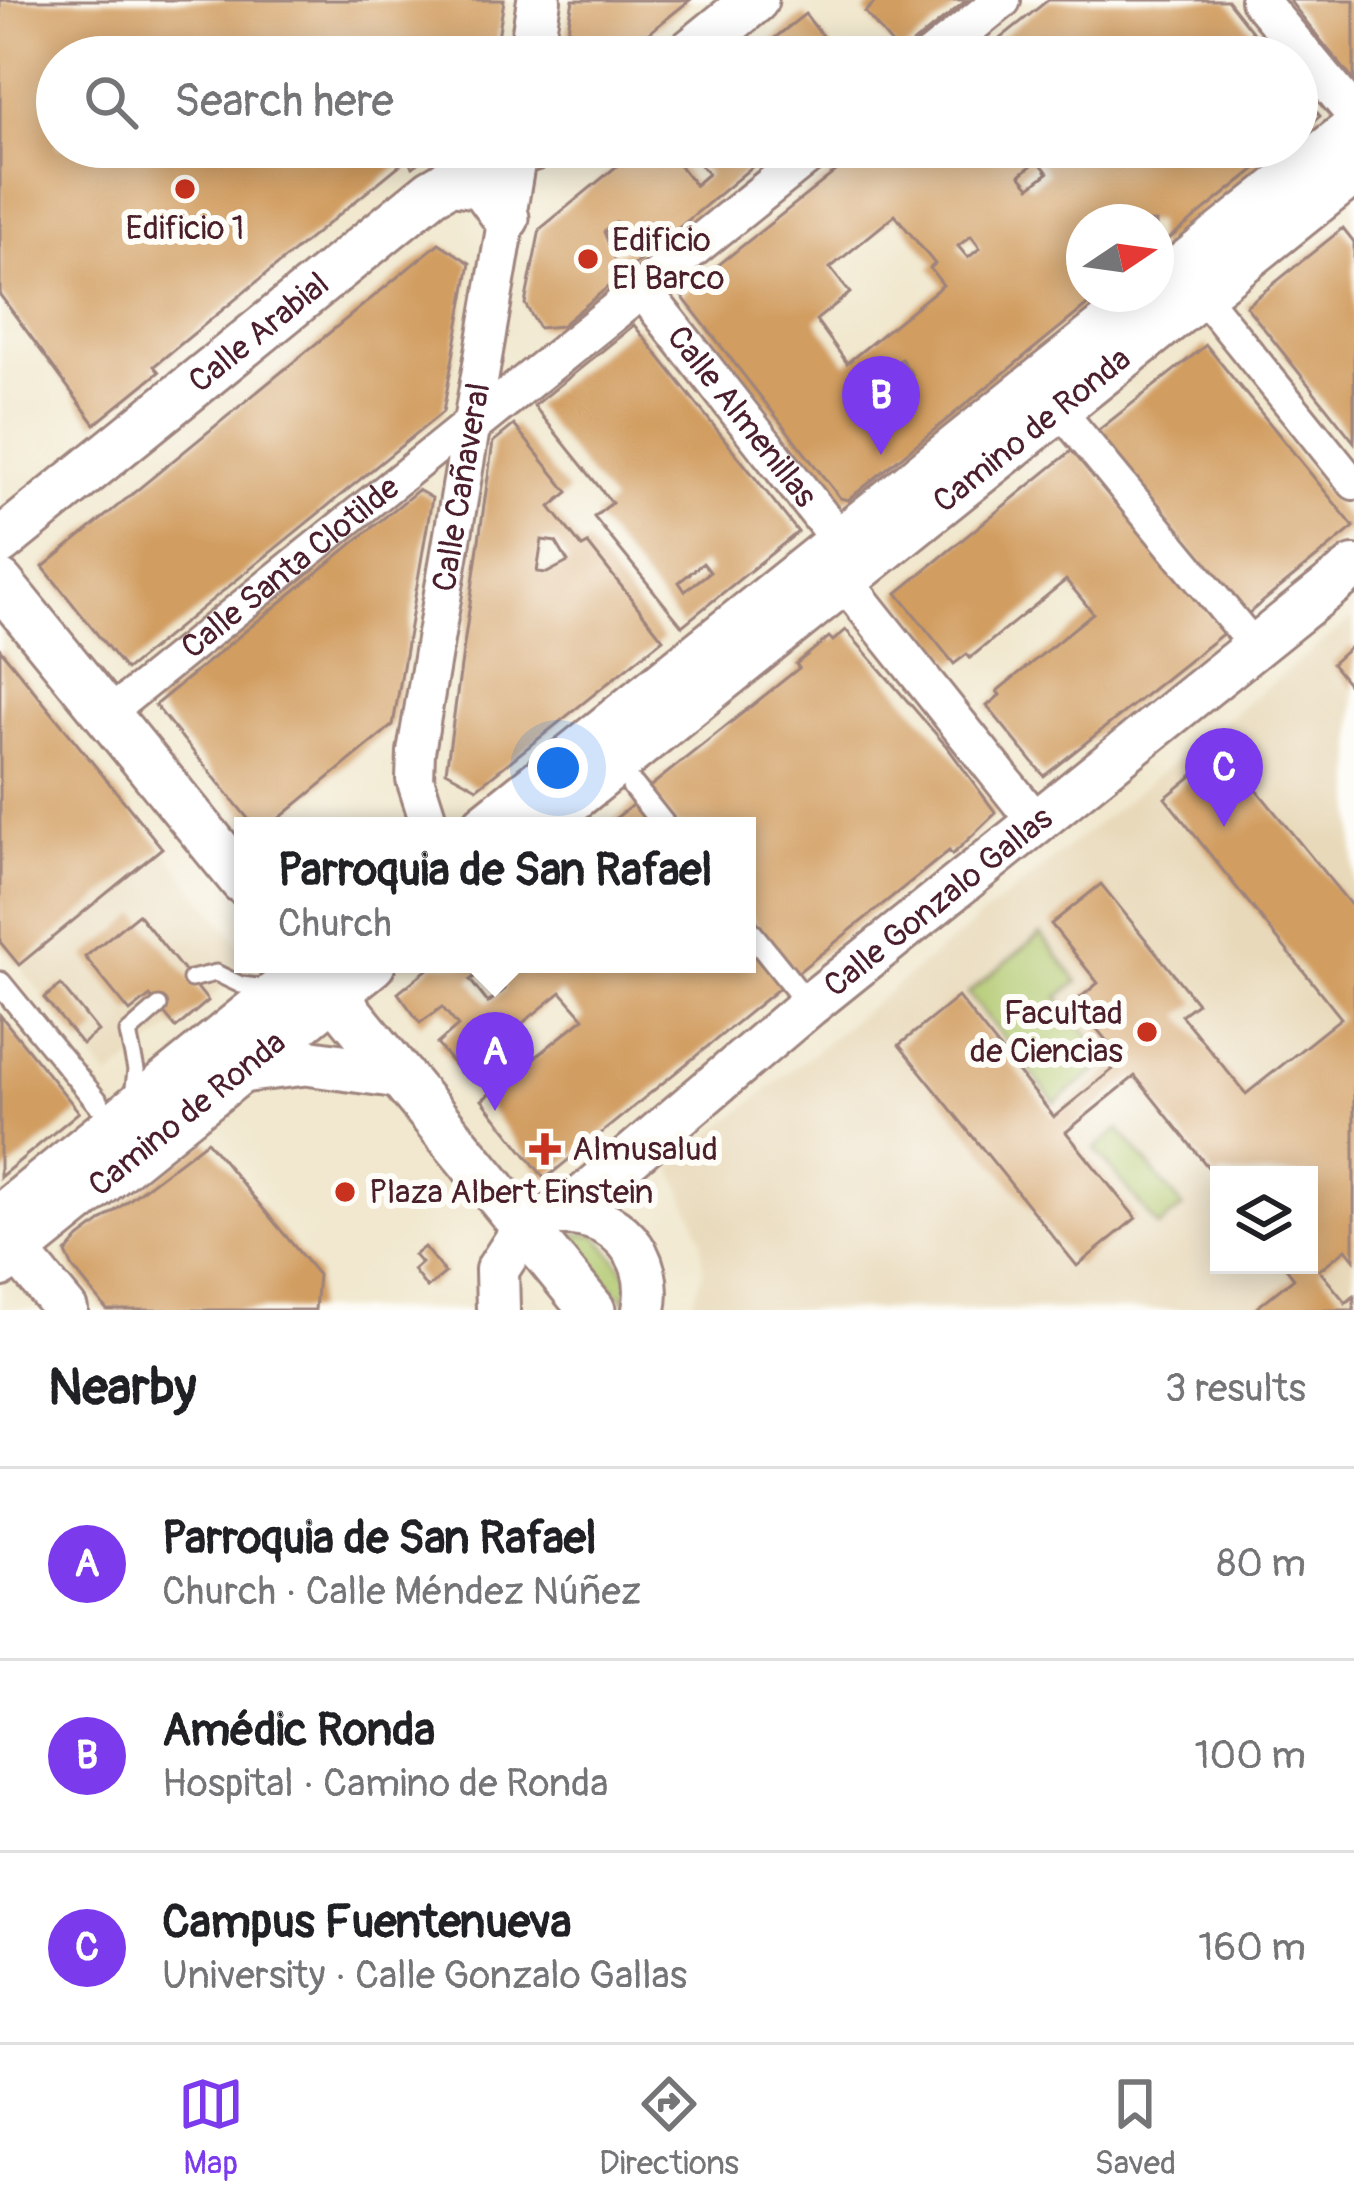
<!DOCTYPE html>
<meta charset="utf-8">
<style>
:root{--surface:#fff;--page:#f2f2f2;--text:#202124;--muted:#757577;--line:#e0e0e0;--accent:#7c3aed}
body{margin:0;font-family:Pangolin,sans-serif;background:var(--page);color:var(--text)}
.controls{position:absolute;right:36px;bottom:36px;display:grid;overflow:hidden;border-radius:0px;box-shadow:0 6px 30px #0003}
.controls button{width:108px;height:108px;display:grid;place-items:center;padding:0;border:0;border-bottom:3px solid var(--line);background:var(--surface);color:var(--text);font:60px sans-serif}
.compass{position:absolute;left:1066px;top:204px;width:108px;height:108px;border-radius:50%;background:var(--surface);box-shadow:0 6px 30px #0003;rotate:77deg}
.you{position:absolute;left:558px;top:768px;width:42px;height:42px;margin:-30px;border:9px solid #fff;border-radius:50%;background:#1a73e8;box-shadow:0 0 0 18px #1a73e833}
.badge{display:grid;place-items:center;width:78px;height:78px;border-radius:50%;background:var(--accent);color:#fff;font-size:39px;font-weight:700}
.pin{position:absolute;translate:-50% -99px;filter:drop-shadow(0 3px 6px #0008)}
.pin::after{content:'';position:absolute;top:63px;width:42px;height:36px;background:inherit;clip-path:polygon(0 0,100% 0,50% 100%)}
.popup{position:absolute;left:234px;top:817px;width:522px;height:156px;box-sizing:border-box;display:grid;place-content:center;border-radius:0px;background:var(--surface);filter:drop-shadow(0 3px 9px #0005);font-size:39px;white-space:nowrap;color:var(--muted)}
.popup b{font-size:45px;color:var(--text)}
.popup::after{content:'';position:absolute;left:50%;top:100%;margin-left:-24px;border:24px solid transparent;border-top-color:var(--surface)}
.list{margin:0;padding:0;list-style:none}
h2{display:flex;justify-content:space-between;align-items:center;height:156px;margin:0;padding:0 48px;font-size:51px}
h2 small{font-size:39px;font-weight:400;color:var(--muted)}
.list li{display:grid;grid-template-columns:78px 1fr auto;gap:36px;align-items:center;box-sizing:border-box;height:192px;padding:0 48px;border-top:3px solid var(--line)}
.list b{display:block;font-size:45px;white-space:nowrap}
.list p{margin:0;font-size:39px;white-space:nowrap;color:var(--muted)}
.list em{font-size:39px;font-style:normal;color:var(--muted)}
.icon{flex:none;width:66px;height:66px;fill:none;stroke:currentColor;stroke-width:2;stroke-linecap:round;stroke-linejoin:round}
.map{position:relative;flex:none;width:1354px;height:1310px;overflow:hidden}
.search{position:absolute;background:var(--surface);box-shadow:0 6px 30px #0003;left:36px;right:36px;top:36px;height:132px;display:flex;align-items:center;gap:30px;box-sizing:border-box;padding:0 42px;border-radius:66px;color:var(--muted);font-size:45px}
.sheet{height:732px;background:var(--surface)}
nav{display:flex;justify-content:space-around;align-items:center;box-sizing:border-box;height:168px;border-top:3px solid var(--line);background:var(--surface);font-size:33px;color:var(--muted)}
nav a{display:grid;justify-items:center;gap:6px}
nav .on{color:var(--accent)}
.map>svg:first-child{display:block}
</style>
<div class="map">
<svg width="1354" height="1310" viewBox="0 0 1354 1310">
<rect width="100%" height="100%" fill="#fdfcf7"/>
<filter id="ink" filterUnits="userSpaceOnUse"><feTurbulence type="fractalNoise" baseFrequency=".00833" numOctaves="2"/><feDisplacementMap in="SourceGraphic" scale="24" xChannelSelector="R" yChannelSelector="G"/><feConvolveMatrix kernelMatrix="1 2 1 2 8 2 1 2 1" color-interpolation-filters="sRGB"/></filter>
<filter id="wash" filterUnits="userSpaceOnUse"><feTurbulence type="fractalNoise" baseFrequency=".004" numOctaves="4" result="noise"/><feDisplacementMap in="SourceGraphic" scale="48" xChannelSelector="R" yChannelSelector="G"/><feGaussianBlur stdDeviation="2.7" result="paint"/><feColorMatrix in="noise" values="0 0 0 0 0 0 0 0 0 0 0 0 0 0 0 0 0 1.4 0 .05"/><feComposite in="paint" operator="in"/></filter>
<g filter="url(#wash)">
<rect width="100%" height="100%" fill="#f1e8cf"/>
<g fill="#e8d9ba" fill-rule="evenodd">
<path d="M1354,617v693h-664l13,-38 -1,-34 -30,-71zM1219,1175h90v90h-90z"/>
<path d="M162,848l81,101v15h9l-143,114 -90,-113z"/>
</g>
<g fill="#b0c86d" stroke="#7d744c" stroke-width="3">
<path d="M1041,934l37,48 -20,15 52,64 -55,42 -87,-110z"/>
<path d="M1119,1129l64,78 -25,20 -63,-78z"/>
<path d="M562,1233l35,2 33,42 -5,24z"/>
</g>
<g id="blocks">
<g fill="#d19d61" fill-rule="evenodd">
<path d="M0,0h504l-9,57h-438v90h381l-25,20 -6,-8 -253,207 5,6 -64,52 -95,-129z"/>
<path d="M573,0h117l-71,57h-56z"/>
<path d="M877,0h90l-67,54 -35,-42z"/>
<path d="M1048,0h179l45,57h-95l-4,-5 -7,5h-189z"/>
<path d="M1289,0h65v81l-31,-38z"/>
<path d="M805,14l34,43h-88l35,-28z"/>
<path d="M1297,88l23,28 -23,19z"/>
<path d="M640,147h136l-215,179 -22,2 -14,-24 15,-75zM693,156l15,18 -13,11 -15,-19zM616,222l17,21 -19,14 -10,-25z"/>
<path d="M866,147h417l-127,102v-27h-72v72h17l-253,206 -8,-2 -159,-203zM1038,160l10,13 -18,14 -10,-12zM895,215l40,49 -5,4 13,17 -96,78 -31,-43 34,-27 -20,-25zM971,236l9,12 -12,10 -10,-12zM901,359l12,16 -18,14 -12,-16z"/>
<path d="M1343,228l11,14v200l-108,-136z"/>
<path d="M439,243l31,20 -27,149 -317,258 -83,-103z"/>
<path d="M634,325l164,207 -116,94 -88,-109 18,-14 -78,-97zM703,563l7,9 -25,19 -6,-9z"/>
<path d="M1206,345l148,182 -111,91 -148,-185z"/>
<path d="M514,425l54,67 -18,15 32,40 6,-3 75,95 -186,149 -31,-17 47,-329zM542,540l14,2 12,20 -21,11 -10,-1z"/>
<path d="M1076,447l149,185 -181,144 -57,-70 13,-11 -3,-4 96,-78 -13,-16 -14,-17 -96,78 -3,-4 -13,10 -57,-71z"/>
<path d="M418,490l14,8 -39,227 -123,101h-16l-99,-121z"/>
<path d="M846,630l102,118 48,65 -44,42 -3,-4 -153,123 -49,-60v-88h-70l-30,-37 152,-121 -3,-4 33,-27 4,4z"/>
<path d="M1354,644v47l-22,-27z"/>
<path d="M0,649l162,199 -143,117 -19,-23z"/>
<path d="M1224,750l130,159v350l-8,-10 -27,21 27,33 8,-7v14h-100l40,-32 -10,-13h25v-90h-90v6l-84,-105 -69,56 70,86 -59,48 -178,-221 59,-48 96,120 69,-56 -48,-59 23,-19 -47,-59 50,-40 96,119 -16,12 65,79 95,-76 -176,-220z"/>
<path d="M636,802l19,24h-49z"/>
<path d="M138,914l70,87 -32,27 -26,-32 -20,16 -45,-55z"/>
<path d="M747,940l36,45 -238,194 -63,-79 102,-82 -23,-26 -100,81 -24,-29 21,-18 -16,-19 -22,16 -22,-30 36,-29h313zM487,967l18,22 -17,14 -18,-23z"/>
<path d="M61,985l37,46 -16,13 -38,-46z"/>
<path d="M0,1015l79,97 -79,65z"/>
<path d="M207,1141l111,134 -3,35h-208l-34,-42 -7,-15 13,-15z"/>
<path d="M424,1247l21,26 -18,15 -14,-18 8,-7 -7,-8z"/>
</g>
</g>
</g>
<g filter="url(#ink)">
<use href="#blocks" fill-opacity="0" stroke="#9e847d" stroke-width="3"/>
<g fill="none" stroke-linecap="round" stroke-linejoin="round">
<defs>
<g id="service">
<path d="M191,979l25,-6 25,12 26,3"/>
<path d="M133,1096l3,-26 -8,-37 31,-27"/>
</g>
<g id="pedestrian">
<path d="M633,786l32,40"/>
<path d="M747,928l49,61"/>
<path d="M0,983l98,120"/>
</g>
<g id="minor">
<path d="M1201,294l153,190"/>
<path d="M1058,408l197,239"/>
<path id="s1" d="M108,714l363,-293"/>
</g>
<g id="tertiary">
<path d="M1259,0l95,114"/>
<path d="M931,57l71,-57"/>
<path id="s2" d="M642,289l198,252 4,40 193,242"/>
<path d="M471,427l348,-280"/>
<path id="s3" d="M430,826l-15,-47 1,-27 102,-600"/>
</g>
<g id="secondary">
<path d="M530,57l9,-57"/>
<path d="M562,1214c54,-2 93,42 82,96"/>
<path d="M17,1251l49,59"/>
<path id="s4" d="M498,1310l-1,-40 26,-40 60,-33 225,-191 546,-439"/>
</g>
<g id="primary">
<path d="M685,57l70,-57"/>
<path d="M449,181l34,5 23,32"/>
<path d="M1156,288l198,-159"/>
<path id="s5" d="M0,542l432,-350 48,-28 54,-17"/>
<path d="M0,583l243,298"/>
<path d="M485,826l663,-532"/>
<path id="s6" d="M538,826l816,-655"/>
<path d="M309,964l283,346"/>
<path d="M241,1070l65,-8 93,13"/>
<path d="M0,1218l313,-254"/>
<path id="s7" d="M0,1264l372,-300"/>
</g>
</defs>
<use href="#service" stroke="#9e847d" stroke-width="21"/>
<use href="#pedestrian" stroke="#9e847d" stroke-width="27"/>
<use href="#minor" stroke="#9e847d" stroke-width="36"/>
<use href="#tertiary" stroke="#9e847d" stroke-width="42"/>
<use href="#secondary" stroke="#9e847d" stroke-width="48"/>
<use href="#primary" stroke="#9e847d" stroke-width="51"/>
<use href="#service" stroke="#fff" stroke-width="15"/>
<use href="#pedestrian" stroke="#fff" stroke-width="21"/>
<use href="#minor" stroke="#fff" stroke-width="30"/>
<use href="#tertiary" stroke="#fff" stroke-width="36"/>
<use href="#secondary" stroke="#fff" stroke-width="42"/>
<use href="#primary" stroke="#fff" stroke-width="45"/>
</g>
</g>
<g fill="#c8321e" stroke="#fdfcf7" stroke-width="4.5">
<circle cx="185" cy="189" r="12"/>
<circle cx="588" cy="259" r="12"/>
<circle cx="1147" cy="1032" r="12"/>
<path d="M539 1131h12v12h12v12h-12v12h-12v-12h-12v-12h12z"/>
<circle cx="345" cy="1192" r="12"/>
</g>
<g text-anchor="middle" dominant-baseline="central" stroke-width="12" stroke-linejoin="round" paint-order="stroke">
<g font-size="33" fill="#4a1f2b" stroke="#fdfcf7" text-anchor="start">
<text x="185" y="228" text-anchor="middle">Edificio 1</text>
<text x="612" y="240">Edificio<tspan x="612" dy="38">El Barco</tspan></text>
<text x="1123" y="1013" text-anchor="end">Facultad<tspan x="1123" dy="38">de Ciencias</tspan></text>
<text x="572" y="1149">Almusalud</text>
<text x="369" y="1192">Plaza Albert Einstein</text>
</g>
<g font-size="33" fill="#4a1f2b" stroke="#fdfcf7">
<text stroke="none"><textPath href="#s5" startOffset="333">Calle Arabial</textPath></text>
<text stroke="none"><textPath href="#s2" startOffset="162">Calle Almenillas</textPath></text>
<text stroke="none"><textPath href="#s6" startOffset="633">Camino de Ronda</textPath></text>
<text stroke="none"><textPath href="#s3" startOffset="345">Calle Cañaveral</textPath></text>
<text stroke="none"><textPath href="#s1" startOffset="234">Calle Santa Clotilde</textPath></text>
<text stroke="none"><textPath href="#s4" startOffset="618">Calle Gonzalo Gallas</textPath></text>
<text stroke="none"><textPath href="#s7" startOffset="240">Camino de Ronda</textPath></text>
</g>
</g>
</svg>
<div class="controls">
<button><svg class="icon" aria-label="layers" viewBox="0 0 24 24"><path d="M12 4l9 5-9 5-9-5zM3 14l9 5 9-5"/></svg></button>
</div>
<svg class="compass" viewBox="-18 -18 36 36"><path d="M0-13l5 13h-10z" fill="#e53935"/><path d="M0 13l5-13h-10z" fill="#757577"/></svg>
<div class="you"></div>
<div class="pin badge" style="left:495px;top:1111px">A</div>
<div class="popup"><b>Parroquia de San Rafael</b>Church</div>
<div class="pin badge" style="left:881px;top:455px">B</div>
<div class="pin badge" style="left:1224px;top:827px">C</div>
<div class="search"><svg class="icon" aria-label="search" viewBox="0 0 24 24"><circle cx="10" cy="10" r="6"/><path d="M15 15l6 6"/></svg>Search here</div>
</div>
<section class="sheet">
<h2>Nearby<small>3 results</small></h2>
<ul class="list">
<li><span class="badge">A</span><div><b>Parroquia de San Rafael</b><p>Church · Calle Méndez Núñez</p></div><em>80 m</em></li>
<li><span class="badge">B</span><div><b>Amédic Ronda</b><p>Hospital · Camino de Ronda</p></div><em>100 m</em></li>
<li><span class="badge">C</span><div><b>Campus Fuentenueva</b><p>University · Calle Gonzalo Gallas</p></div><em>160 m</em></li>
</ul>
</section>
<nav>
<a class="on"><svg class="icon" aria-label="map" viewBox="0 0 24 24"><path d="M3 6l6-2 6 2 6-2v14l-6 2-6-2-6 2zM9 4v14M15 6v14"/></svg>Map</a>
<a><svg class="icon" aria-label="directions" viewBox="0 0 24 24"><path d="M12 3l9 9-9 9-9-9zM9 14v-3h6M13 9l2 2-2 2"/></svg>Directions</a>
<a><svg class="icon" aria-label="saved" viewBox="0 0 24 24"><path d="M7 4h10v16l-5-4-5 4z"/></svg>Saved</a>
</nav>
